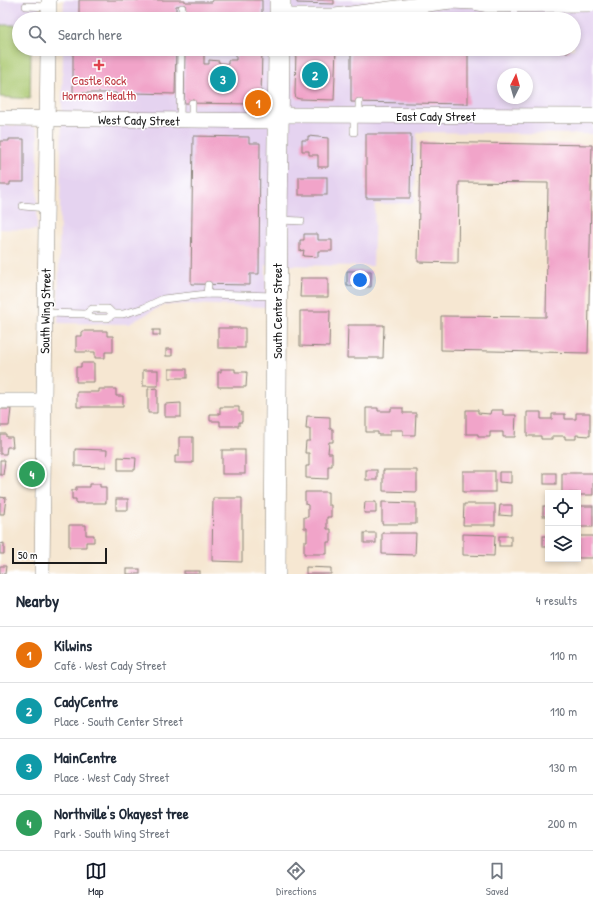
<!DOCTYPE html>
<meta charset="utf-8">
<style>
:root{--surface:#fff;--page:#f6f6f7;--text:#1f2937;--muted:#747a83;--line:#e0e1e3;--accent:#111827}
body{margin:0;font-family:"Patrick Hand",sans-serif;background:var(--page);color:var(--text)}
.controls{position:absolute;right:12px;bottom:12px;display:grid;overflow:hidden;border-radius:0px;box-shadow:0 2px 6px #0003}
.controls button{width:36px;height:36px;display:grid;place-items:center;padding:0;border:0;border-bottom:1px solid var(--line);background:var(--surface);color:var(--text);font:20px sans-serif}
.compass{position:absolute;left:497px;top:68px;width:36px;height:36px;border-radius:50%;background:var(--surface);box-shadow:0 2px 6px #0003;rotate:5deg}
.scale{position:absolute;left:12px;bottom:10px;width:95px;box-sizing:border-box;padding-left:4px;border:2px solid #1c1c1c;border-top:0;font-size:11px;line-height:14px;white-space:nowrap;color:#1c1c1c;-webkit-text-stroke:3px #fff;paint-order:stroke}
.you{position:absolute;left:360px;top:280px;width:14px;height:14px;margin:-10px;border:3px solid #fff;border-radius:50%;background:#1a73e8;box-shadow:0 0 0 6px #1a73e833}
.badge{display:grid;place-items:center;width:26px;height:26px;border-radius:50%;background:var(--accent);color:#fff;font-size:13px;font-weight:700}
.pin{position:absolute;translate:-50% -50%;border:2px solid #fff;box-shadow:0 1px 4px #0006}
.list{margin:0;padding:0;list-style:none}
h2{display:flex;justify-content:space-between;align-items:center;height:52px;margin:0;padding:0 16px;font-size:17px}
h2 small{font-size:13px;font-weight:400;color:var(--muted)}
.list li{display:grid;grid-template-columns:26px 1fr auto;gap:12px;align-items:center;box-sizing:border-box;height:56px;padding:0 16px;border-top:1px solid var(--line)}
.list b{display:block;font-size:15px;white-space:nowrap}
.list p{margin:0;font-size:13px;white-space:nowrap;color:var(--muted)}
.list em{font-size:13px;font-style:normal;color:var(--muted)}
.icon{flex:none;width:22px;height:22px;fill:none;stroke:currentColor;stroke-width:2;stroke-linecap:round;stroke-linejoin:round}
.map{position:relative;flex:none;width:593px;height:574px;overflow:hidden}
.search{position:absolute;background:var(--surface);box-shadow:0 2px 6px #0003;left:12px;right:12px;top:12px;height:44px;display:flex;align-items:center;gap:10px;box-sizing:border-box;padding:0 14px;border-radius:22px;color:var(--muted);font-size:15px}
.sheet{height:276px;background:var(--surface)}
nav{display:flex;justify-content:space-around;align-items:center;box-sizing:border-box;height:56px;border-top:1px solid var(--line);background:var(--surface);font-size:11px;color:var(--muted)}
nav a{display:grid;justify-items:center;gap:2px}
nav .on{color:var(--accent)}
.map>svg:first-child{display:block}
</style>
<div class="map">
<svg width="593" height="574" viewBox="0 0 593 574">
<rect width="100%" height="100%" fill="#fff"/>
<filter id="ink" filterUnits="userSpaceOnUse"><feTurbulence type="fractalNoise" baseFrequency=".025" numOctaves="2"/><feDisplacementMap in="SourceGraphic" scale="8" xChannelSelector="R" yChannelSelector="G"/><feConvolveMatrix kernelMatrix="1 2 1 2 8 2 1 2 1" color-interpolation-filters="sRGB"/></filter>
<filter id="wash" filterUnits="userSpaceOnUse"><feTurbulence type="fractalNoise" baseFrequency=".012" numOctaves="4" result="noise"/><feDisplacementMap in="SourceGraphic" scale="16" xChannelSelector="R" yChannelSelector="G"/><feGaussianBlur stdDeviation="0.9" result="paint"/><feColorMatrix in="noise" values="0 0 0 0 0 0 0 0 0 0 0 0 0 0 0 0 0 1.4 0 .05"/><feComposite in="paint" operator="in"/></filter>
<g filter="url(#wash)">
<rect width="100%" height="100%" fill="#f6e7d2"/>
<g fill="#e5d3f0" fill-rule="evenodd">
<path d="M0,0h39v19h-20v6h-19z"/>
<path d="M64,0h529v134l-176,-2 -3,71 -39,1 -2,62 -107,-1v42l-76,-3 -27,1 -34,19 -71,-1 5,-274h233l-1,45 1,3 4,2 34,1 2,-51h238v-30h-511zM503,74h24v24h-24z"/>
<path d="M0,125l34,1 3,3 1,6 -1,95 -37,-1z"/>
</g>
<path fill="#aac870" stroke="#637246" d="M0,25h19v24h12l-1,50 -30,-2z"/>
<g id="blocks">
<g fill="#f1a4c9">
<path d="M79,0h106v2h27l1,-2h49v19h-77v-14l-9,1v13h-97z"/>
<path d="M297,0h37v4l-37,-1z"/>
<path d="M73,49h103l-1,45 -41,-1v2h-18v-2h-43z"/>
<path d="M185,49h19v15h5v-4l10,1v2l9,1v-4h8v-11h26l-1,50 -6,5 -71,-1z"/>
<path d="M296,49h40l-2,51 -34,-1 -4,-1 -1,-4z"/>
<path d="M351,49h117v55l-117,-2z"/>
<path d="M474,49h95v3l-95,-1z"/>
<path d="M366,134h45l-1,64h-44z"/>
<path d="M193,136l56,1v6h11l-1,131h-9v11l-59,-1z"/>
<path d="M308,136l20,2v29h-10v-12h-9v-4h-7v-11h6z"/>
<path d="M9,139h15v43h-14v3h-10v-44h9z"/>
<path d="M420,142l172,3 -4,208 -147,-3v-34l105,1 2,-134 -89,-1 -1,81 -40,-1z"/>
<rect x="299" y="177" width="28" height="18"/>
<path d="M304,234h14v6h14v11h-14v6l-15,-1 1,-6 -4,1v-11h4z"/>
<path d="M347,271h24v16l-24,-1z"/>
<path d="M301,278h27v19h-28z"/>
<path d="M300,311h30l-1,36 -29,-1z"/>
<path d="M348,325h36l-1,33h-36z"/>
<rect x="218" y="328" width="27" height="20"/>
<rect x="153" y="330" width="7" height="5"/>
<path d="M82,331h25v5h6v16h-8v6h-10v-6h-19v-16h6z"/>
<rect x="166" y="349" width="6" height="7"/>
<path d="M81,363h13v19h-18v-15h5z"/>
<rect x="169" y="369" width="18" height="9"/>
<path d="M221,369h14v3h12l-1,15h-28v-15h3z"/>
<rect x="143" y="370" width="15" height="16"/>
<path d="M157,388v25h-9v-24z"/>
<path d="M99,389h17v7h7v11h-46v-15h22z"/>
<path d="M181,403v14h-16v-13z"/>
<path d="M220,407h19v5h3v10h-3v4h-19v-5h-10v-7h10z"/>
<path d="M366,408h12v3h13v-3h12v5h13l-1,22h-12v-5h-13v5h-12v-3h-12z"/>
<path d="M0,409h11l-2,17h-9z"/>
<path d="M466,410h12v3l12,1 1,-4h12v5h13l-1,22h-12v-5h-13v5h-12v-3h-12z"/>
<path d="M527,412h14v7h11v-5h13v5h11v-6h14v23l-14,-1v4h-11v-3h-13v3h-11v-3h-14z"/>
<path d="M307,416l23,1v12h3v13h-4l-1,11h4v13h-4v13l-22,-1v-12h3v-13h-4l1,-12h4v-12h-4z"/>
<path d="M0,434h6v3h6l1,10h-6l-1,7h-6z"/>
<path d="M179,437h14v26h-18v-7h4z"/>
<path d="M75,449l32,1 -1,17 -31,-1z"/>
<rect x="222" y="450" width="23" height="24"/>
<path d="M118,457l18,1 -1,12h-17z"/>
<path d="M0,460h5l-2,15h-3z"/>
<rect x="366" y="470" width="11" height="10"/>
<path d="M383,470h34v22l-34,-1z"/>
<rect x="463" y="471" width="32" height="21"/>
<path d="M499,472h12v11l-12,-1z"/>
<rect x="544" y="473" width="12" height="11"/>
<path d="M562,473h31v22h-15v-2h-16z"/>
<path d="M89,484h11v3h6v16h-30v-4h-4v-9h4v-3h13z"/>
<path d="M305,492h23v13h3v12h-4v12h4v13h-4v12h-23v-13h3v-13h-3v-11h4v-12l-3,-1z"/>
<path d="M0,497l6,1 -2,16h-4z"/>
<path d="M213,498h29v64l-30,-1z"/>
<rect x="116" y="499" width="12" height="11"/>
<path d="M365,502h11v11h-12z"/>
<path d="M382,502l34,1v21h-34z"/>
<path d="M464,504h31v21h-32z"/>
<path d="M500,505h12v11l-13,-1z"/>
<rect x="543" y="506" width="5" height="10"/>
<rect x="578" y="506" width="15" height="21"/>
<path d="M69,525h17v10h8v7h-8v5h-17z"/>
<rect x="364" y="533" width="12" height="10"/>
<path d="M382,533h34l-1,22 -33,-1z"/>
<path d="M463,534l32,1 -1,21 -31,-1z"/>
<rect x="499" y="536" width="12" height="10"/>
<rect x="543" y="536" width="5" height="11"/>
<rect x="578" y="536" width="15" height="22"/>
<path d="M4,543v11h-4v-10z"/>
<path d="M0,566h6l-1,8h-5z"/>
<path d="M306,567l25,1v6h-25z"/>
<rect x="127" y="569" width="13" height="5"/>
<rect x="184" y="571" width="16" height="3"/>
</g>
</g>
</g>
<g filter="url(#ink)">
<use href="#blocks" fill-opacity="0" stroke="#898277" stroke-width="1"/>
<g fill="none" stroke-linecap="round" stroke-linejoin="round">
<defs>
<g id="lane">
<path d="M26,6l23,1"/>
<path d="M182,19v-11"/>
<path d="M359,115v-13"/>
<path d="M180,120l1,-71"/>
<path d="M192,120v-17"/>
<path d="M354,132v-17"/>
<path d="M23,206l23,2"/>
<path d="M280,220l21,1"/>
<path d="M207,294l1,-9"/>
<path d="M45,313l41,1 5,4h17l5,-4"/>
<path d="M86,314l6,-5h16l5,5h10l21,-6 19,-9 44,-5 67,2"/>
</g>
<g id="street">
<path d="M280,16h55l116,-15 22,1 15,3 105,-1"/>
<path d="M49,19v-19"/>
<path d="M278,115l315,1"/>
<path d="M0,118l278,3"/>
<path d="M0,401h44"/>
<path d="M42,574l6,-525"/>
</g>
<g id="secondary">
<path d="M280,19v-19"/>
<path d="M275,574l2,-350 2,-175"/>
</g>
</defs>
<use href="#lane" stroke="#898277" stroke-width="8"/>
<use href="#street" stroke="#898277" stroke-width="16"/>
<use href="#secondary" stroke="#898277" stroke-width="22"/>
<use href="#lane" stroke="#fff" stroke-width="7"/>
<use href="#street" stroke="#fff" stroke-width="15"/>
<use href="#secondary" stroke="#fff" stroke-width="21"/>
</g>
</g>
<path fill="#e0444e" stroke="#fff" stroke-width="1.5" d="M97 59h4v4h4v4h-4v4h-4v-4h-4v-4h4z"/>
<g text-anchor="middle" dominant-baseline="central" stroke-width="3" stroke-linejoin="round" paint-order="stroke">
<g font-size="13" fill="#be3a42" stroke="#fff">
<text x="99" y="80">Castle Rock<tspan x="99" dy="15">Hormone Health</tspan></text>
</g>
<g font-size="13" fill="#1c1c1c" stroke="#fff">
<text x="436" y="116">East Cady Street</text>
<text transform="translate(139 120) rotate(1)">West Cady Street</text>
<text transform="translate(45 311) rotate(-89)">South Wing Street</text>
<text transform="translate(277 311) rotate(-90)">South Center Street</text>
</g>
</g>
</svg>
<div class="controls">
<button><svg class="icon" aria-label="locate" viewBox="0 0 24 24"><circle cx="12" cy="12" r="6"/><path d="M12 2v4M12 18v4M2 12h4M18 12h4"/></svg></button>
<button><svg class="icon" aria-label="layers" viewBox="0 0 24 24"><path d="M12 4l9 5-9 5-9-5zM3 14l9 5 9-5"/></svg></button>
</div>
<svg class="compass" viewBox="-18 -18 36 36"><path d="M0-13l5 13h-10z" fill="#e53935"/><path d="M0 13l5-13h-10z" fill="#747a83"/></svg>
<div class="scale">50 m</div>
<div class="you"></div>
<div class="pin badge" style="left:258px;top:103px;background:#e8710a">1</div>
<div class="pin badge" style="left:315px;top:75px;background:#0f9aa8">2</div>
<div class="pin badge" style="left:223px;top:79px;background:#0f9aa8">3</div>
<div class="pin badge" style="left:32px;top:474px;background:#2e9e5b">4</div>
<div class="search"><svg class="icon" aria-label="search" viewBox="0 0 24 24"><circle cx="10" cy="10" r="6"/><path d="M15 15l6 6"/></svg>Search here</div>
</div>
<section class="sheet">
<h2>Nearby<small>4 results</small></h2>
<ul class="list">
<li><span class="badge" style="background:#e8710a">1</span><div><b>Kilwins</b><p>Café · West Cady Street</p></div><em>110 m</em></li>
<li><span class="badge" style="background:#0f9aa8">2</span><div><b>CadyCentre</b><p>Place · South Center Street</p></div><em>110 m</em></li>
<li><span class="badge" style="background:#0f9aa8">3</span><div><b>MainCentre</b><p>Place · West Cady Street</p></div><em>130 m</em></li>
<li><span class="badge" style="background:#2e9e5b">4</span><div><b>Northville's Okayest tree</b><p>Park · South Wing Street</p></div><em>200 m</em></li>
</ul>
</section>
<nav>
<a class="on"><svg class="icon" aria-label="map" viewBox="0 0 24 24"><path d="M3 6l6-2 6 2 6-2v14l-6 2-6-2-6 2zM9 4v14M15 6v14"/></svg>Map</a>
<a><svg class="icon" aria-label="directions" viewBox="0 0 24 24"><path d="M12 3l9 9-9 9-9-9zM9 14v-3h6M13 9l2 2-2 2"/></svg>Directions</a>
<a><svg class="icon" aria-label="saved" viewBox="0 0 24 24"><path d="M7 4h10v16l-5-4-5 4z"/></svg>Saved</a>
</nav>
